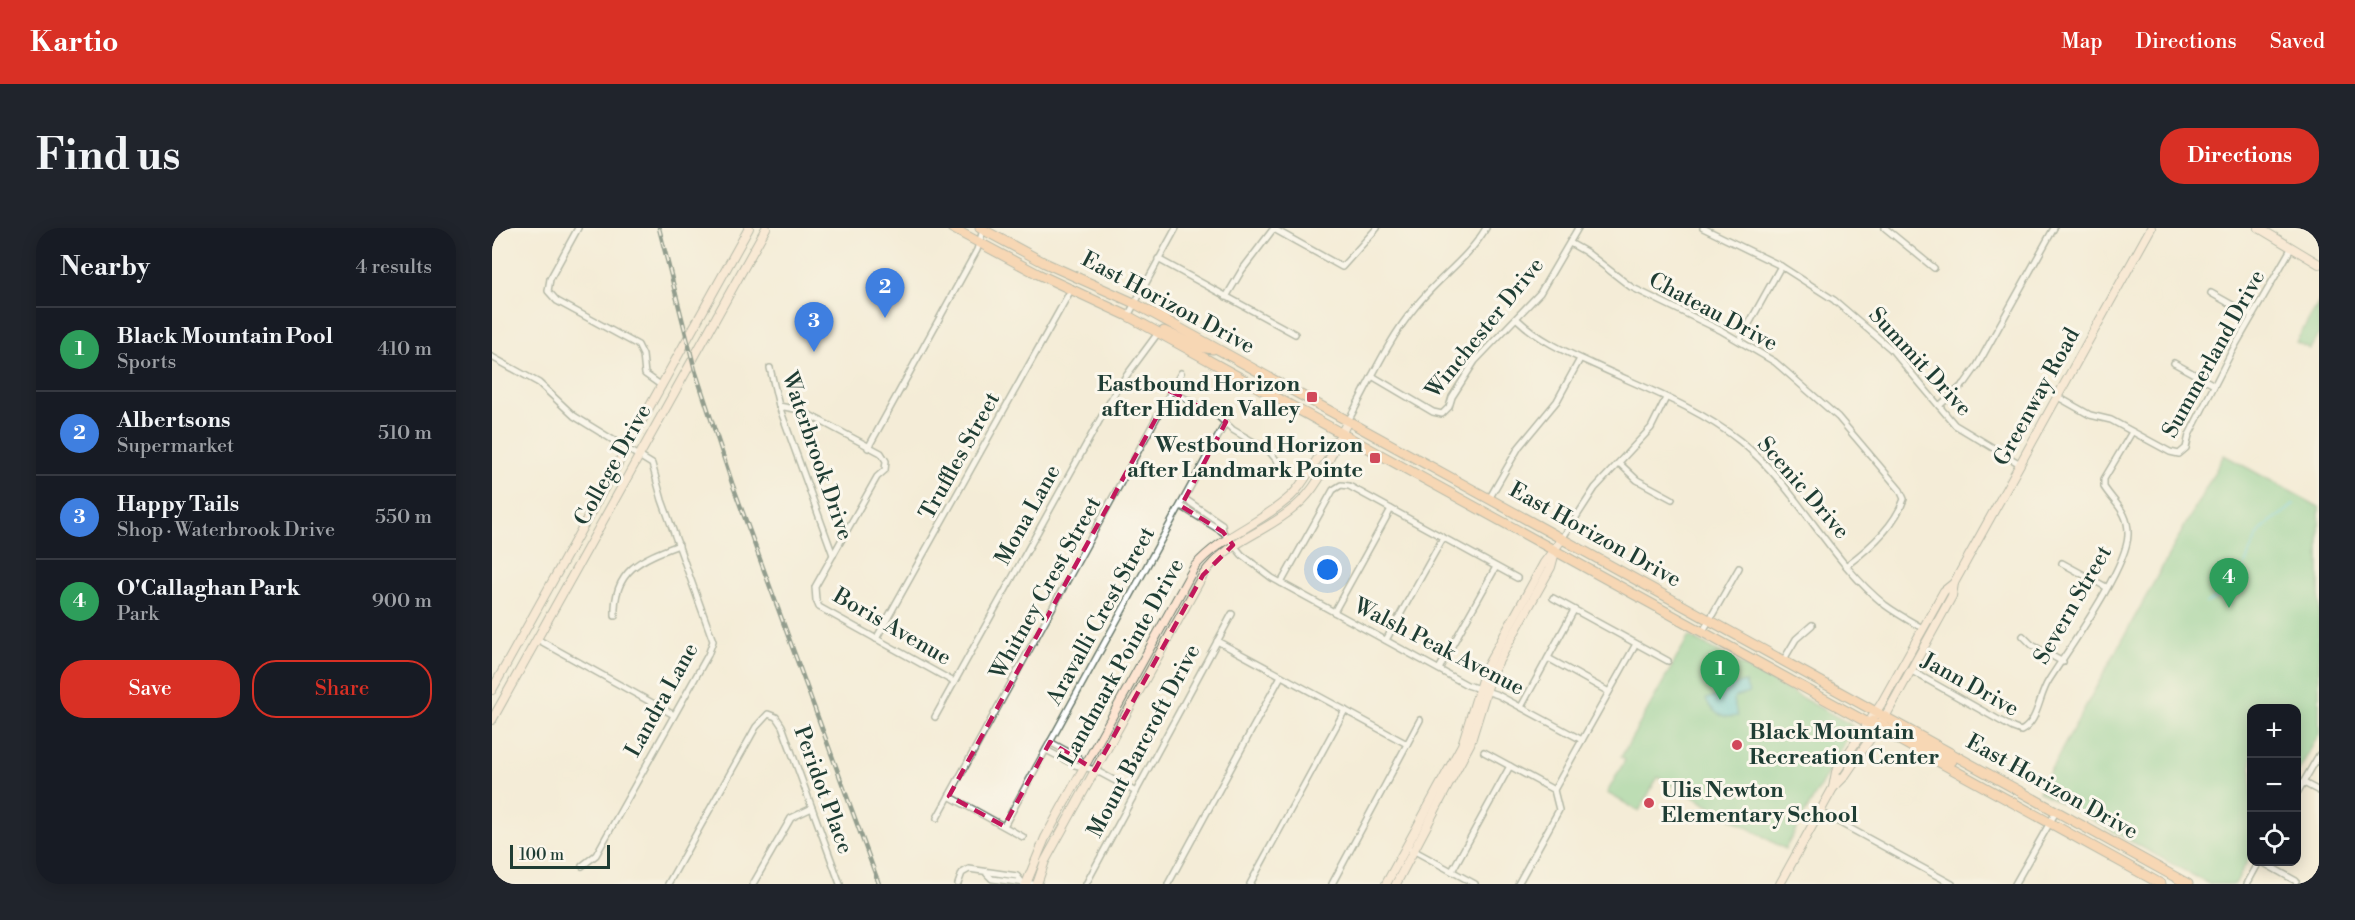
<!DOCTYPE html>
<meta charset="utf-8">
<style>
:root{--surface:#171b24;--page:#20242c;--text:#f1f3f6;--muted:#9ea1a6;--line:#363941;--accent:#d93025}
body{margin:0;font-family:"Libre Bodoni",serif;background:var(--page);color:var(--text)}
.controls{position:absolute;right:18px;bottom:18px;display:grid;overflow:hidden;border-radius:12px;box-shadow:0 3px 15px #0003}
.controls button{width:54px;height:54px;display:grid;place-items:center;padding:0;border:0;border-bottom:2px solid var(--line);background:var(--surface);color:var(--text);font:30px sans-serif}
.scale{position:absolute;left:18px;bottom:15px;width:100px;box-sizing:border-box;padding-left:6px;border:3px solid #1f3d34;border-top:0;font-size:16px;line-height:21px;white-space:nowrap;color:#1f3d34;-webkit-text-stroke:4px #fbf7ec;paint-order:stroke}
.you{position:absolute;left:836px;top:342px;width:21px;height:21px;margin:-15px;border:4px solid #fff;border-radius:50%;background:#1a73e8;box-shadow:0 0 0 9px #1a73e833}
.badge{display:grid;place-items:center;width:39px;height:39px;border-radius:50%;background:var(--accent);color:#fff;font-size:20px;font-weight:700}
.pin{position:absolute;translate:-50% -50px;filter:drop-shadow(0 2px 3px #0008)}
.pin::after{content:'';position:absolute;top:32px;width:21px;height:18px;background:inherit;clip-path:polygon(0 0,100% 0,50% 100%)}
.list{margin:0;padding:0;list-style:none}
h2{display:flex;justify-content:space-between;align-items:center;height:78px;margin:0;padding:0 24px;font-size:26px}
h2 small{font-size:20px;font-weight:400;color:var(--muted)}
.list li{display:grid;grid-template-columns:39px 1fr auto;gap:18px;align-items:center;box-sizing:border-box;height:84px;padding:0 24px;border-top:2px solid var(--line)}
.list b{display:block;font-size:22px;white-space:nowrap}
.list p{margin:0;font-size:20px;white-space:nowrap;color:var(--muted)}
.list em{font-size:20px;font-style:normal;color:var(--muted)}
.actions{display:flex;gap:12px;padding:18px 24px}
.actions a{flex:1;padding:14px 0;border:2px solid var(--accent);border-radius:24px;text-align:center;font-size:21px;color:var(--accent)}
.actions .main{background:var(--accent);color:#fff}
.icon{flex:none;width:33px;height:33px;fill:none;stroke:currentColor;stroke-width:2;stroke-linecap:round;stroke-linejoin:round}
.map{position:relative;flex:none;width:1827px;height:656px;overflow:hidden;border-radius:24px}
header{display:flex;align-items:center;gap:36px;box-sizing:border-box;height:84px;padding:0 30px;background:var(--accent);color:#fff}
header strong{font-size:28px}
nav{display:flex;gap:33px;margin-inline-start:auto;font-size:21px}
.intro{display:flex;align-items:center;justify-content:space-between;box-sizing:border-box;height:144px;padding:0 36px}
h1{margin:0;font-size:42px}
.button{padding:15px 27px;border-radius:24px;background:var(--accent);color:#fff;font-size:21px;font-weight:700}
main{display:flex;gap:36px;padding:0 36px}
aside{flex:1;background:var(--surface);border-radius:24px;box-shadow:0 3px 15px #0003}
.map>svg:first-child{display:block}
</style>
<header>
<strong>Kartio</strong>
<nav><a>Map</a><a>Directions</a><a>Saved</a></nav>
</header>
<div class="intro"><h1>Find us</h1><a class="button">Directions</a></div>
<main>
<aside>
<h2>Nearby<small>4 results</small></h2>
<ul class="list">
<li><span class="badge" style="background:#2e9e5b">1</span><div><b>Black Mountain Pool</b><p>Sports</p></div><em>410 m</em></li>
<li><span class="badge" style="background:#3f7fe0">2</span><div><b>Albertsons</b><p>Supermarket</p></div><em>510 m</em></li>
<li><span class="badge" style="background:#3f7fe0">3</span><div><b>Happy Tails</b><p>Shop · Waterbrook Drive</p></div><em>550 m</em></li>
<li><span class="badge" style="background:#2e9e5b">4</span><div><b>O'Callaghan Park</b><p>Park</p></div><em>900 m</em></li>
</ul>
<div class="actions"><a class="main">Save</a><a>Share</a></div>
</aside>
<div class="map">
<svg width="1827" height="656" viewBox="0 0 1827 656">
<rect width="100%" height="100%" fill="#fbf7ec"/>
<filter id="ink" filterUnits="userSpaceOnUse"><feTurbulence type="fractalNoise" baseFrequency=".0167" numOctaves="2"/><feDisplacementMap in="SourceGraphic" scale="12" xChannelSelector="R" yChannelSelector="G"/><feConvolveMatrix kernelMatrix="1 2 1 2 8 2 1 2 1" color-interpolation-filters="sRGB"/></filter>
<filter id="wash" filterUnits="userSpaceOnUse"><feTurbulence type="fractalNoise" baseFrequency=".008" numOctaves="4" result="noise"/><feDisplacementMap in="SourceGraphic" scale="24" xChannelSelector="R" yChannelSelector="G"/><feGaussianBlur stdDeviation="1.35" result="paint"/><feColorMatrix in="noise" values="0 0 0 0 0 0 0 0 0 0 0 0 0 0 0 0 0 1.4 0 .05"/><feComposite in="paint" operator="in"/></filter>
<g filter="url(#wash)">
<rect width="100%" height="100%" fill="#f4ecd7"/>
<g fill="#7ac98a" stroke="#4c835f" stroke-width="1.5">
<path d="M1827,74v31l-9,16 -14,-7z"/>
<path d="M1732,227l95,52v227l-22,40 -1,-65h-44l-1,146 -16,29h-26l-170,-93z"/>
<path d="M1197,408l161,88 3,4 -68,121 -127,-72 -19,34 -32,-18 18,-33 -4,-3z"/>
</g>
<path fill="#5dc9d4" stroke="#3e8384" stroke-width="1.5" d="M1253,454l4,11 -14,4 -2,4 5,15c-15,3 -26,-3 -32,-17l16,-4 -2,-7z"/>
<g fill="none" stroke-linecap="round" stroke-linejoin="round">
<path stroke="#5dc9d4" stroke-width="2" d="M1714,375c47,-19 32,-40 55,-72 9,-12 23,-16 33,-27"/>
</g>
</g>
<g filter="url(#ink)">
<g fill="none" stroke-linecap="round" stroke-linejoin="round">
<defs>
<g id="street">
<path d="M86,0l-28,51 -2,12 9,10 81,44 5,10 2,19 17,12"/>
<path d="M1211,0l78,38 53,34 57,49 64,76 65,39"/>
<path d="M1393,0l49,40"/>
<path d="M782,1l68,38 35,-39"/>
<path d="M1078,15l16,9 45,35 91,44 53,31 63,55 62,73 4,9c-9,27 -34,49 -57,66"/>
<path d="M666,31l137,75"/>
<path d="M1719,65l41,23"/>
<path d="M734,69l16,-27 32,-42"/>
<path d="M636,88l48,-88"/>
<path d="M1025,91c23,22 49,33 78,46 49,23 102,42 145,76 58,47 89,119 145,164 12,9 25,16 39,24"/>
<path d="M1248,112l41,-74"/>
<path d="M0,129l47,26 35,33 78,48 10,36 51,141 -5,14 -112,200 -14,11"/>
<path d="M1682,135l40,22"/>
<path d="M278,140l9,38 54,149"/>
<path d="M880,148l61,36 9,2 7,-7 3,-10 23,-36 65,-68 38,-65"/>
<path d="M679,163l47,25 15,14 36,21 9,11"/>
<path d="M1566,169l32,18 21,5 59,32 9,2 7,-6 3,-13 42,-82 61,-106"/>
<path d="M287,178l21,4 81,43 5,8 -1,9 -8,7 -62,110 1,13 3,7 135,75"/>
<path d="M1447,178l26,-23 12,-17 77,-138"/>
<path d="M856,193c22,-39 39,-80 68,-115 22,-28 52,-47 70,-78"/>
<path d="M376,220l109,-198 6,-20"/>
<path d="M1127,235l18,17 35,19"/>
<path d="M693,271l37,25 1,8"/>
<path d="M997,271l30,-52 38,-46 23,-42"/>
<path d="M689,278l42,26 19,23 30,23 195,107 31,10 84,45"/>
<path d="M1070,311l33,-51 56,-60 15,-30"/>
<path d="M1570,335l44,24"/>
<path d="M789,355l52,-93 8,-5 8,1 168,92"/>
<path d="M1061,370l115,63"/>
<path d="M842,384l57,-103"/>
<path d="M123,388c-2,-46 26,-57 64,-71"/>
<path d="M1210,405l37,-65"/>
<path d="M1531,408l9,9 31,17"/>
<path d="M45,411l137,76"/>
<path d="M384,411l196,-351"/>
<path d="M894,412l57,-102"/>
<path d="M725,413l190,103"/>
<path d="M1056,430l61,34"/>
<path d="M1291,433l13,-22 16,-14"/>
<path d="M947,441l57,-102"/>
<path d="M1418,442l103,58 8,3c18,-10 17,-34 28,-51 19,-30 78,-112 79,-145 1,-23 -13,-31 -24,-48v-8l28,-47"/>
<path d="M1029,479l53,-97"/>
<path d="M443,489l183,-330 40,-54"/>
<path d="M558,514l29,16 6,8"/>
<path d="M554,522l29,15 20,5 41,22"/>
<path d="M992,524l70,38"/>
<path d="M1812,555l15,8"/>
<path d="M1804,567l23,-40"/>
<path d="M457,568l74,41"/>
<path d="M1328,584l132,72"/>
<path d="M445,590l244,-445"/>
<path d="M512,598l222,-404"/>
<path d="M919,621l64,35"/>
<path d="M1770,634l34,19"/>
<path d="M960,643l58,-105"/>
<path d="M495,646l5,5 41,5"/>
<path d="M176,656l88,-157 12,-13 8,3 6,9 58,158"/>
<path d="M261,656l38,-66 21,-10"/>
<path d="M466,656l4,-11 7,-4 48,7 5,6"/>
<path d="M594,656l146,-270"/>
<path d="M676,656l113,-208"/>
<path d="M758,656l95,-174"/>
<path d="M840,656l88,-164"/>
<path d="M1026,656l41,-74 -5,-20 82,-146"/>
<path d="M1523,656l41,-72"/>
<path d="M1755,656l12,-22"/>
</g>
<g id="secondary">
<path d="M1767,0l60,36"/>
<path d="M0,462l257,-462"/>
<path d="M0,492l274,-492"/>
<path d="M1341,560l11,-11 41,-60 67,-121 2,-13 197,-355"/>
<path d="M534,656l19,-46 150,-272c27,-31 66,-42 96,-70 18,-17 25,-45 46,-56"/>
<path d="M545,656l8,-23 158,-286c24,-34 62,-42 92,-68 28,-23 36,-56 53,-86"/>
<path d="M894,656l76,-139 23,-75 59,-107 18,-24"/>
<path d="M904,656l74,-140 22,-71 59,-106 4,-15"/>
<path d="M1288,656l53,-96 3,-16 45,-68 63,-113 10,-8"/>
</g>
<g id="primary">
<path d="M460,0l86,46 90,42 1033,568"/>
<path d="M488,0l65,35 89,40 1054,581"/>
<path d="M672,103l35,16 14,2"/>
<path d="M1381,493l79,40"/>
</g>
</defs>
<use href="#street" stroke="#6a7a6d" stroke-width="8"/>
<use href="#secondary" stroke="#6a7a6d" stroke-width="10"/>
<use href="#primary" stroke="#6a7a6d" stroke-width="11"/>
<use href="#street" stroke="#fff" stroke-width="5"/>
<use href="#secondary" stroke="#fde4d1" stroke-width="8"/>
<use href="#primary" stroke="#fabc8b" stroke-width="9"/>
<defs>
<path id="rail" d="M167,0l36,142 37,113 147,401"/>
</defs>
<use href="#rail" stroke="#1f3d34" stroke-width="4.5"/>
<use href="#rail" stroke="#fbf7ec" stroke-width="2" stroke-dasharray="7" stroke-linecap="butt"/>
</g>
</g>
<path d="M0 0H1827V656H0ZM679,163l55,31 -45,84 42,26 10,13 -30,30 -108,195 -45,-28 -46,84 -55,-30z" fill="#f4ecd7" fill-opacity=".55" fill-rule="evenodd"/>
<path fill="none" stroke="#c2185b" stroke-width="4.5" stroke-dasharray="12 8" stroke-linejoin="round" d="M679,163l55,31 -45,84 42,26 10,13 -30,30 -108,195 -45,-28 -46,84 -55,-30z"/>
<g fill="#d1495b" stroke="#fbf7ec" stroke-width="2">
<rect x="814" y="163" width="12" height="12" rx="3"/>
<rect x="877" y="224" width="12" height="12" rx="3"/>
<circle cx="1245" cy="517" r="6"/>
<circle cx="1157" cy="575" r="6"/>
</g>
<g text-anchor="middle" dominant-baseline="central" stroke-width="6" stroke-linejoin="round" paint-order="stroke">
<g font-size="22" fill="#1f3d34" stroke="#fbf7ec">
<text transform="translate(676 75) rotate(28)">East Horizon Drive</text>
<text transform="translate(1221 84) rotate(28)">Chateau Drive</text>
<text transform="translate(993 100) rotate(-51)">Winchester Drive</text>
<text transform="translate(1722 126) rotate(-61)">Summerland Drive</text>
<text transform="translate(1428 134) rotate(47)">Summit Drive</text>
<text transform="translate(1545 169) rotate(-61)">Greenway Road</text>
<text transform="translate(325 228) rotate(71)">Waterbrook Drive</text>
<text transform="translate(468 228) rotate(-61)">Truffles Street</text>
<text transform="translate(121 237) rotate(-61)">College Drive</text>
<text transform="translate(1311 260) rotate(49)">Scenic Drive</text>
<text transform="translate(536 287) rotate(-61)">Mona Lane</text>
<text transform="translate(1103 307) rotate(29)">East Horizon Drive</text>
<text transform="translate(554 360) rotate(-61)">Whitney Crest Street</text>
<text transform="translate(1581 377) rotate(-60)">Severn Street</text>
<text transform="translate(609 388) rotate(-61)">Aravalli Crest Street</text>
<text transform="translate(400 399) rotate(30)">Boris Avenue</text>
<text transform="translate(947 419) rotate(27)">Walsh Peak Avenue</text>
<text transform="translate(630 434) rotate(-61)">Landmark Pointe Drive</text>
<text transform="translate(1478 457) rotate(29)">Jann Drive</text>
<text transform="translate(170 472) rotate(-61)">Landra Lane</text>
<text transform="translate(652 513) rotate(-62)">Mount Barcroft Drive</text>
<text transform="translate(1560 559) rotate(29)">East Horizon Drive</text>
<text transform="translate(331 562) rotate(70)">Peridot Place</text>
</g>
<g font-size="22" font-weight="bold" fill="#1f3d34" stroke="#fbf7ec" text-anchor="end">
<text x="808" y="156">Eastbound Horizon<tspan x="808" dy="25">after Hidden Valley</tspan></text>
<text x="871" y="217">Westbound Horizon<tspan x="871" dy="25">after Landmark Pointe</tspan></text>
<text x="1257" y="504" text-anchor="start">Black Mountain<tspan x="1257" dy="25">Recreation Center</tspan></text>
<text x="1169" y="562" text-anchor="start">Ulis Newton<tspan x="1169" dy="25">Elementary School</tspan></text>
</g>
</g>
</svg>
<div class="controls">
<button>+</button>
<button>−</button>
<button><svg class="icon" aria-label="locate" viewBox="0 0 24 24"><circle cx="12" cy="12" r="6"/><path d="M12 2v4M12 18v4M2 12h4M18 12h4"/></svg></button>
</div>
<div class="scale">100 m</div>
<div class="you"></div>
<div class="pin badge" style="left:1228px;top:472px;background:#2e9e5b">1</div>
<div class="pin badge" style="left:393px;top:90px;background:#3f7fe0">2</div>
<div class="pin badge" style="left:322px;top:124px;background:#3f7fe0">3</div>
<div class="pin badge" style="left:1737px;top:380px;background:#2e9e5b">4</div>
</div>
</main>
